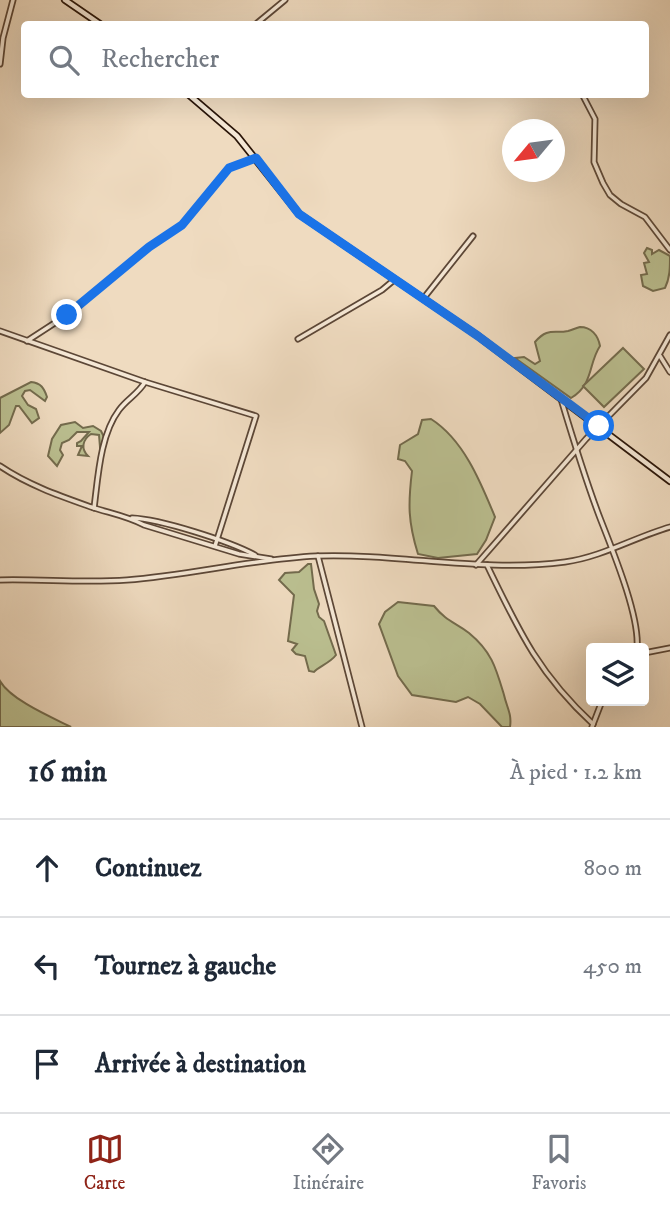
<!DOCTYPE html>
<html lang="fr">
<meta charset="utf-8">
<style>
:root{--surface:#fff;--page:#f2f2f3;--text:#1f2937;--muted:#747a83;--line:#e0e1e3;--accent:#8f2418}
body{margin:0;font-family:"IM FELL DW Pica",serif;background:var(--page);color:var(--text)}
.controls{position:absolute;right:21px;bottom:21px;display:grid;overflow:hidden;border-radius:7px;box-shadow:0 7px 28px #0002}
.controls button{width:63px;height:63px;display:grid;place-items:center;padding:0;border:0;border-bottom:2px solid var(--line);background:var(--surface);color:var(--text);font:35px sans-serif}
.compass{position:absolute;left:502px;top:119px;width:63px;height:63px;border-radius:50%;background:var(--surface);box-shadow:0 7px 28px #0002;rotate:241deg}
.stop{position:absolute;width:21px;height:21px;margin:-16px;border:5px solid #1a73e8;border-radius:50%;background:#fff}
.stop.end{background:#1a73e8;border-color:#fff;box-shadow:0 2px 7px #0008}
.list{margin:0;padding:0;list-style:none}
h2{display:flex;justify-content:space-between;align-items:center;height:91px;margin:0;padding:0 28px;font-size:30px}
h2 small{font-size:23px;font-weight:400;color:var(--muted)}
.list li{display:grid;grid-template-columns:46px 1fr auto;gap:21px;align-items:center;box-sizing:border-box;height:98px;padding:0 28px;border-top:2px solid var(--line)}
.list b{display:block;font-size:26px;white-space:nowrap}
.list em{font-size:23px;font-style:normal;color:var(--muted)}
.icon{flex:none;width:38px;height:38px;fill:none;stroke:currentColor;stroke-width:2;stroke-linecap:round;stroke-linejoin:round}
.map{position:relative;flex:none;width:670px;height:727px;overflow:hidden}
.search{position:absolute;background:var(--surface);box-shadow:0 7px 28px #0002;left:21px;right:21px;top:21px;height:77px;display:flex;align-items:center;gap:18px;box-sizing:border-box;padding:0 24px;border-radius:7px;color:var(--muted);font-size:26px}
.sheet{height:385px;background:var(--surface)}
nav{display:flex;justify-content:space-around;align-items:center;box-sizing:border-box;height:98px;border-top:2px solid var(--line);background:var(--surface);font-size:19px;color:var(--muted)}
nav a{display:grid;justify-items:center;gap:4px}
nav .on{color:var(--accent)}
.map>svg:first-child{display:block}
</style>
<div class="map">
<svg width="670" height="727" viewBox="0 0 670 727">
<rect width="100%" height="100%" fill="#efdbc0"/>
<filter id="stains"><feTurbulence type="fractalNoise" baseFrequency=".00286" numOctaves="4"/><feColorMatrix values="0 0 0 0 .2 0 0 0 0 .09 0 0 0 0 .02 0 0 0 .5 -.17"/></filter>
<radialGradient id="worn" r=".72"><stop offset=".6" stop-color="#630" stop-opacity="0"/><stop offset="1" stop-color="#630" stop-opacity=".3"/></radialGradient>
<g fill="#bbc091" stroke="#736b4d" stroke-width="2">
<path d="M647,248l5,2v4l7,-4 11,6c0,11 0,22 -5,32l-12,3 -10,-5 -2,-11 6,-1 -3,-11 5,-1 -5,-9z"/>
<path d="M580,327c11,0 18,8 20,19 -12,18 -6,38 -29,52l-56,-40 9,-1 11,7 5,-3 -5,-19c13,-15 19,-8 33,-11 4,-1 8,-3 12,-4z"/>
<path d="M623,348l21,21 -40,38 -21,-21z"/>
<path d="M31,382c10,1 13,6 16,15l-2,4 -15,-11 -5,1 -3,5 6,9 8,4 3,9 -7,5 -13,-17h-3l-7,19 -9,8v-35z"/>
<path d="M431,419c33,21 50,64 64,98l-9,23 -9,14 -39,4 -20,-4c-10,-32 -10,-50 -6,-83l-7,-10 -7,-2 2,-14 18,-11 4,-14z"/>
<path d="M75,422l8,6 10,-2 8,5 3,6 -3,9 -1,1 -1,-12 -8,-1c-9,6 -10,15 -3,22l-10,-1 4,-9h-5v-3l4,-2 8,-9h-12l-8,8 -7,3 -2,7 3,5 -6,11 -9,-10 4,-17 9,-14z"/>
<path d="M308,564h3l3,25 5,15 -2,7 2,6 5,4 12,34c-6,8 -18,12 -22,17l-5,-1 -4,-15 -9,-2 -4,-4 5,-6 -9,-3 6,-46 -15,-15 6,-7 14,-1z"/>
<path d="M398,602l36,4c13,16 21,16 35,27 23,19 27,35 35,62 3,13 8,19 6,32h-8l-22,-23 -12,-7 -12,5 -44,-7 -14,-19 -19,-52 6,-12z"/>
<path d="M0,681c11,19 51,36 71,46h-71z"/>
</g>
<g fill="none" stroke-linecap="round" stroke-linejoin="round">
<defs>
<g id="minor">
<path d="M256,24l29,-24"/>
<path d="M0,64l3,-26 10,-38"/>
<path d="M582,94l13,25 -1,43 9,21 7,12 11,9 24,13 25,33"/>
<path d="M423,299l50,-63"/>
<path d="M0,331l145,51 111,34 -41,130"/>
<path d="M298,339l84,-49 12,-10"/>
<path d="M27,341l40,-26 82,-68 33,-22 47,-57 25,-9"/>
<path d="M660,356l10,16"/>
<path d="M561,399c12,40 24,80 39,119 12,31 40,98 37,130"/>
<path d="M0,466c28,19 60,30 91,41 18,6 36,9 53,18l95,29 32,5"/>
<path d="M94,508c4,-30 6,-73 25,-98 8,-11 19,-16 26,-28"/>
<path d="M132,518c28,1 97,23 123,37"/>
<path d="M318,556l44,171"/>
<path d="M476,565l110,-126 60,-61 24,-43"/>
<path d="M487,565c32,66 51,108 106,159"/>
<path d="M0,580c42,-1 85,3 127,0 63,-5 127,-21 189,-24 84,-3 166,17 249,6 37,-5 70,-25 105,-35"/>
<path d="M644,653l26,-5"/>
<path d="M592,727l10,-26"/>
</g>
<g id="secondary">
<path d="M65,0l35,24"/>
<path d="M188,94l49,42 62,78 179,122 192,145"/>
</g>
</defs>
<use href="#minor" stroke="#5c4737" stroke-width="7"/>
<use href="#secondary" stroke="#2b1609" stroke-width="8"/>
<use href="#minor" stroke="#f5e8d6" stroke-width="3.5"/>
<use href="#secondary" stroke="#f5e8d6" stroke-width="4.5"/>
</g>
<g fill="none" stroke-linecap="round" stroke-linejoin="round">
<path stroke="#1a73e8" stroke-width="9" d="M67,315l82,-68 33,-22 47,-57 27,-10 43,56 179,122 121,90"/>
</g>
<rect width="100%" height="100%" filter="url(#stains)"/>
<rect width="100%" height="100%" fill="url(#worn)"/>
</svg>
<div class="controls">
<button><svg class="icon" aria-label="layers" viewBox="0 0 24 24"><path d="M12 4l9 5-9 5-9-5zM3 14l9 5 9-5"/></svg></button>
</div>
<svg class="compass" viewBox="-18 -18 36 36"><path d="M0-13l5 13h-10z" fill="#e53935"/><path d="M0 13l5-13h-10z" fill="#747a83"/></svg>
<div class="stop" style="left:599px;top:426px"></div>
<div class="stop end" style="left:67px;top:315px"></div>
<div class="search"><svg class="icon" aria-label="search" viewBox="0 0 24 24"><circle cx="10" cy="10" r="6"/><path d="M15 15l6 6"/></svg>Rechercher</div>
</div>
<section class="sheet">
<h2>16 min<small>À pied · 1.2 km</small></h2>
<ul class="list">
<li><svg class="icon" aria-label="ahead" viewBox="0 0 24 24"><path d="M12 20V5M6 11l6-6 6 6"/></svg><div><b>Continuez</b></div><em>800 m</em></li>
<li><svg class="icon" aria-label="left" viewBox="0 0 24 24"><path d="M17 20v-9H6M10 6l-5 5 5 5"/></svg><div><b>Tournez à gauche</b></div><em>450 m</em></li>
<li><svg class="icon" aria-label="arrive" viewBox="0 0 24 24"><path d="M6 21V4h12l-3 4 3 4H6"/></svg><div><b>Arrivée à destination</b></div></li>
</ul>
</section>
<nav>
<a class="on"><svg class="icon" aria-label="map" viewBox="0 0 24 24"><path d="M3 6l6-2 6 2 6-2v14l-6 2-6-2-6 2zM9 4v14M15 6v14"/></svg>Carte</a>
<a><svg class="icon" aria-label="directions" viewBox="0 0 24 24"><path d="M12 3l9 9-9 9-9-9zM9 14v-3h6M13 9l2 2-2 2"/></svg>Itinéraire</a>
<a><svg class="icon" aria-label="saved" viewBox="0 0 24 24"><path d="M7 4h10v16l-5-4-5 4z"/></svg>Favoris</a>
</nav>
